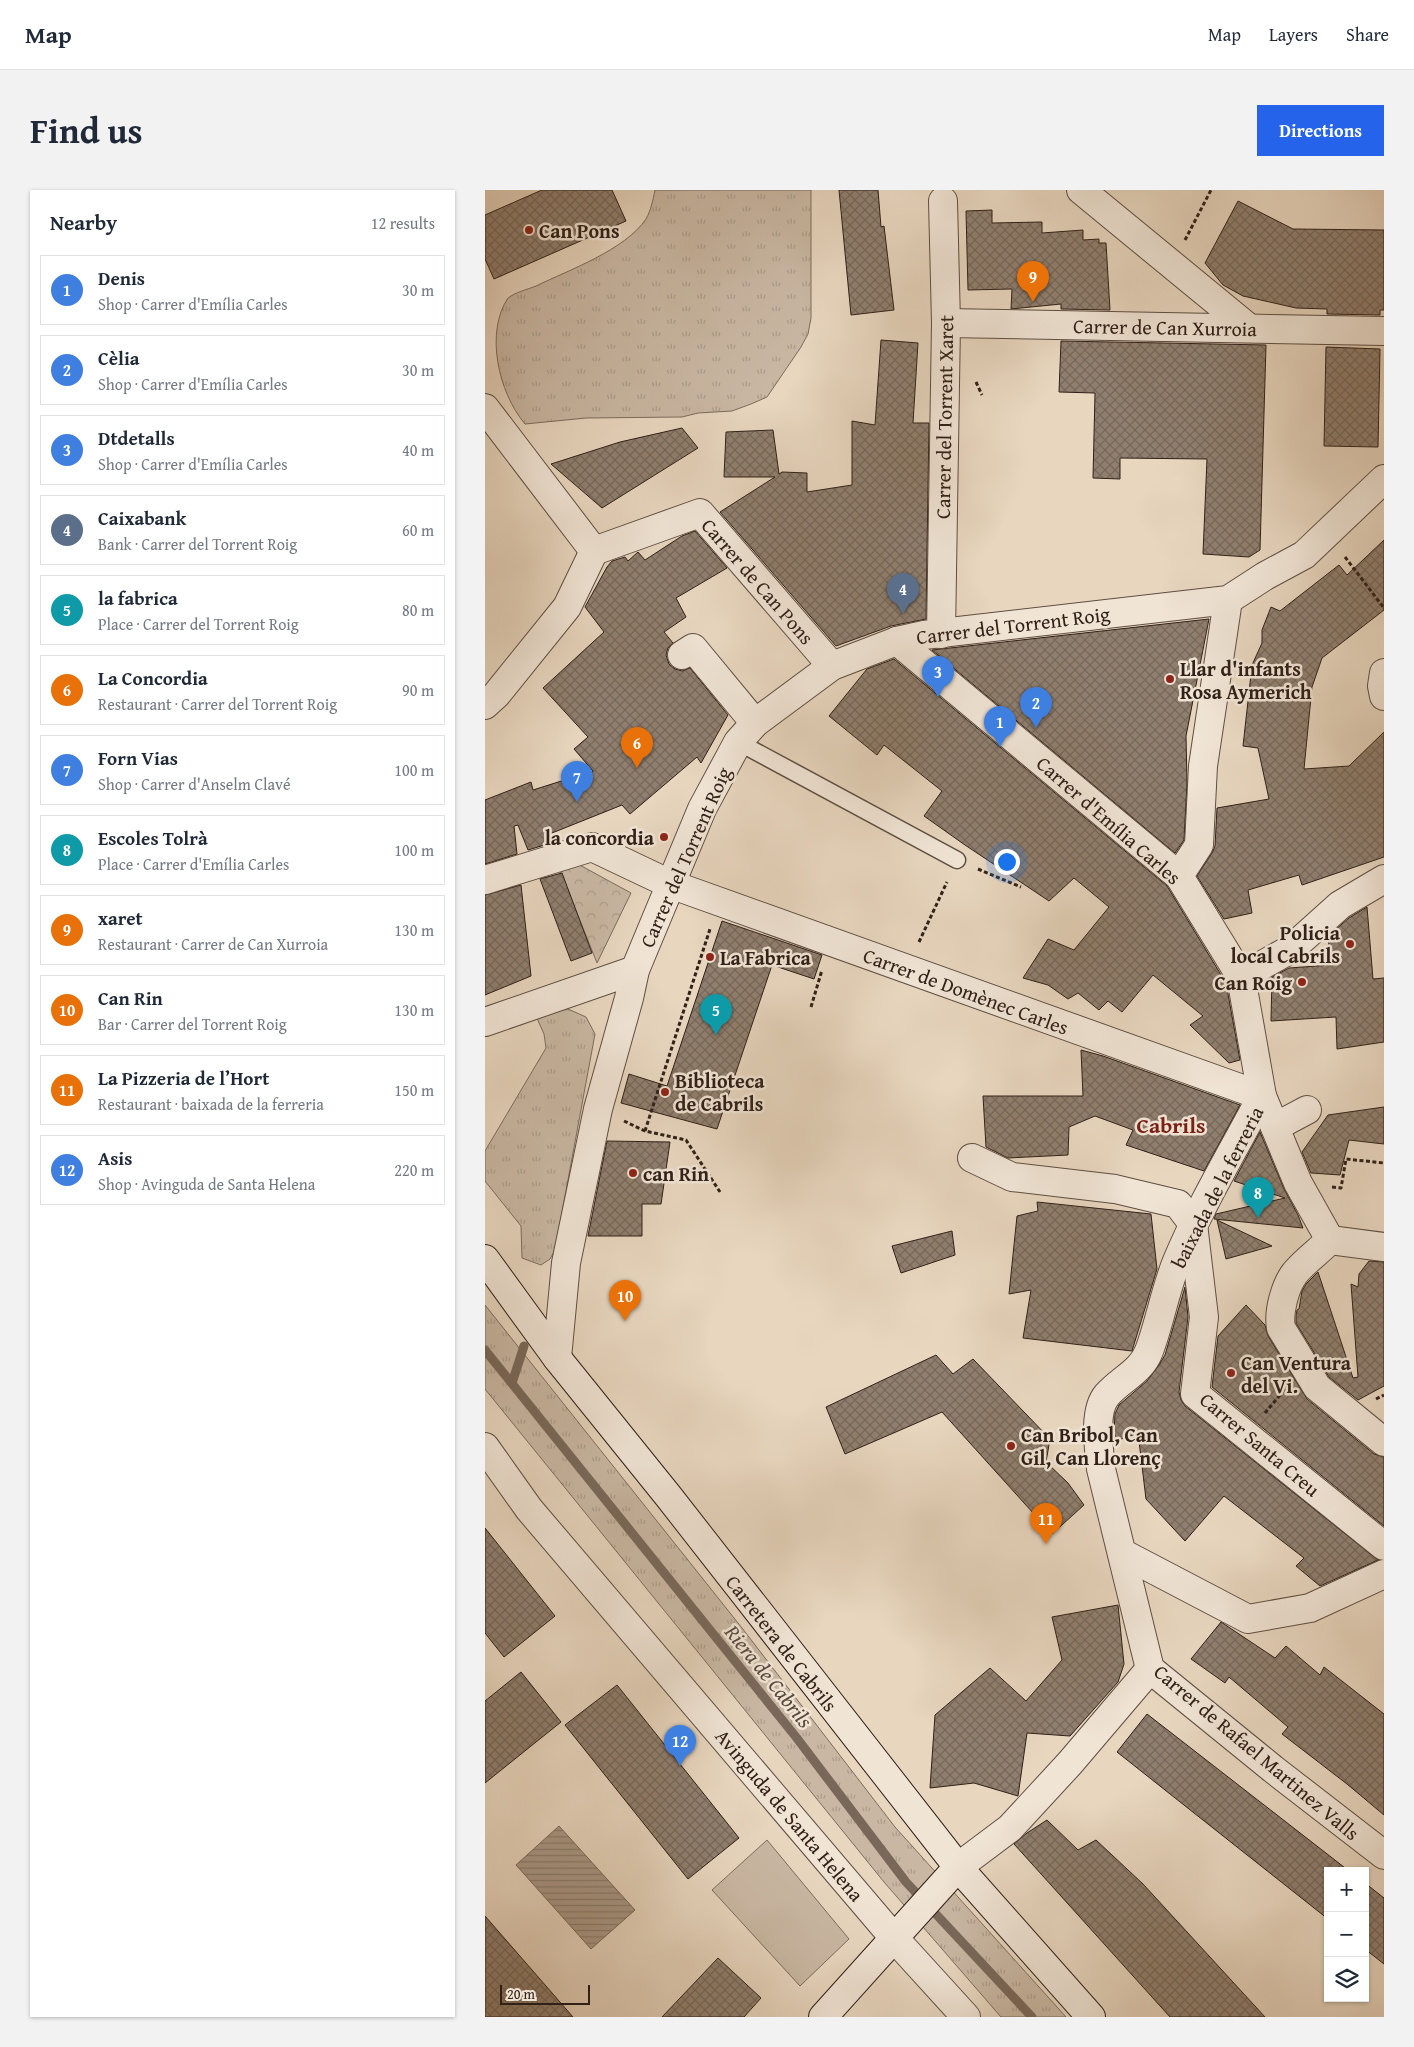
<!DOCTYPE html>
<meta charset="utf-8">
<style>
:root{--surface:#fff;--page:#f2f2f3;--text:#1f2937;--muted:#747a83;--line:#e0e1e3;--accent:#2563eb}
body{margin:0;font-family:"Gentium Book Plus",serif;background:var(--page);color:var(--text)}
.controls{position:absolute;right:15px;bottom:15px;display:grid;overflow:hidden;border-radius:0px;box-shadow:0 1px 4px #0004}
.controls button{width:45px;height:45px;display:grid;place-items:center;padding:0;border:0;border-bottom:1px solid var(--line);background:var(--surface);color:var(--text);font:25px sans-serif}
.scale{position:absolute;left:15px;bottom:12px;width:90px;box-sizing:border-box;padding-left:5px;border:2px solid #302018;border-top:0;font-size:14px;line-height:18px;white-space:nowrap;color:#302018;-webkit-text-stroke:4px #f0e4d5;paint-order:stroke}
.you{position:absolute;left:521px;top:671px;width:18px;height:18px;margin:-12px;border:4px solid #fff;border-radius:50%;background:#1a73e8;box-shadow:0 0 0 8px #1a73e833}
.badge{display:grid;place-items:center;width:32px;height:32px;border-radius:50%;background:var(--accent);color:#fff;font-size:16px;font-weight:700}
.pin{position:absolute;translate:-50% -41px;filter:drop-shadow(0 1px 2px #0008)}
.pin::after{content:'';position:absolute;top:26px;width:18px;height:15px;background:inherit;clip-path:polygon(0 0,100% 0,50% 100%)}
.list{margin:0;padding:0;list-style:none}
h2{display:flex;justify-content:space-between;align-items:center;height:65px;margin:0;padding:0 20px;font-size:21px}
h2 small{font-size:16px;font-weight:400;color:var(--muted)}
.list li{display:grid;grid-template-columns:32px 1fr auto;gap:15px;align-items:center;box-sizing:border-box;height:70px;margin:0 10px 10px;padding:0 10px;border:1px solid var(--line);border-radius:0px}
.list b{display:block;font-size:19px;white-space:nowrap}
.list p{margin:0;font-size:16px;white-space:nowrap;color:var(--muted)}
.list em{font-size:16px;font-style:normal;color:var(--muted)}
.icon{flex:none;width:28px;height:28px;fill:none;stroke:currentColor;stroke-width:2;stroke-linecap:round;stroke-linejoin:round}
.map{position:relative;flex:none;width:899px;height:1827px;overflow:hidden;border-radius:0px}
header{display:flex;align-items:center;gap:30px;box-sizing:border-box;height:70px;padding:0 25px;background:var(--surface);border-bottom:1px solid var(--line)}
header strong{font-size:24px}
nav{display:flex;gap:28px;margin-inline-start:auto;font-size:18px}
.intro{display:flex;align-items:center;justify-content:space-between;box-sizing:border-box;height:120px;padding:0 30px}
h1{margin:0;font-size:35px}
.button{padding:12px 22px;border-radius:0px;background:var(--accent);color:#fff;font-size:18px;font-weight:700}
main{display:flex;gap:30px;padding:0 30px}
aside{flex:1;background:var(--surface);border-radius:0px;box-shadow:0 1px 4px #0004}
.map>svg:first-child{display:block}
</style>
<header>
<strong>Map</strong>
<nav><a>Map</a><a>Layers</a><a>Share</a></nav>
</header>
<div class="intro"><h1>Find us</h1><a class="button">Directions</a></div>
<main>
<aside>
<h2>Nearby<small>12 results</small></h2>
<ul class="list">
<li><span class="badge" style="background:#3f7fe0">1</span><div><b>Denis</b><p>Shop · Carrer d'Emília Carles</p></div><em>30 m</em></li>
<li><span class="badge" style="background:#3f7fe0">2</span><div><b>Cèlia</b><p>Shop · Carrer d'Emília Carles</p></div><em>30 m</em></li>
<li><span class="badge" style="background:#3f7fe0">3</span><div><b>Dtdetalls</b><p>Shop · Carrer d'Emília Carles</p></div><em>40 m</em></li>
<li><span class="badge" style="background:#5c6f8a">4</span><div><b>Caixabank</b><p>Bank · Carrer del Torrent Roig</p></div><em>60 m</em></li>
<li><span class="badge" style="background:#0f9aa8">5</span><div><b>la fabrica</b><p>Place · Carrer del Torrent Roig</p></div><em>80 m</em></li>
<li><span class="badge" style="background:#e8710a">6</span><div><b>La Concordia</b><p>Restaurant · Carrer del Torrent Roig</p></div><em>90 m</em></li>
<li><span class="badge" style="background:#3f7fe0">7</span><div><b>Forn Vias</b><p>Shop · Carrer d'Anselm Clavé</p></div><em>100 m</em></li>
<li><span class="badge" style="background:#0f9aa8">8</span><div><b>Escoles Tolrà</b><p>Place · Carrer d'Emília Carles</p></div><em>100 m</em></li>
<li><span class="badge" style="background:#e8710a">9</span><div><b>xaret</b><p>Restaurant · Carrer de Can Xurroia</p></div><em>130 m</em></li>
<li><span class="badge" style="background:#e8710a">10</span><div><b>Can Rin</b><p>Bar · Carrer del Torrent Roig</p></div><em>130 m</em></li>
<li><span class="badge" style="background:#e8710a">11</span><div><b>La Pizzeria de l’Hort</b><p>Restaurant · baixada de la ferreria</p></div><em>150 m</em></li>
<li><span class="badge" style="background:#3f7fe0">12</span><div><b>Asis</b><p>Shop · Avinguda de Santa Helena</p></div><em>220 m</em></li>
</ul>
</aside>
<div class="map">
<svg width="899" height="1827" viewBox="0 0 899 1827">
<defs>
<pattern id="grass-tufts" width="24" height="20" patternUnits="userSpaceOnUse" patternTransform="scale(1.25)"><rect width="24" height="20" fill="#c9b7a3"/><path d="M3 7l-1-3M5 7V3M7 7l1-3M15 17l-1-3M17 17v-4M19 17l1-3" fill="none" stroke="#ad9d8c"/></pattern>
<pattern id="forest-crowns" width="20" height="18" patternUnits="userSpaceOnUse" patternTransform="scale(1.25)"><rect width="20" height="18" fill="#c9b7a3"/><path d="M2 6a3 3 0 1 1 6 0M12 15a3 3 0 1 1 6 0" fill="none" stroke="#ad9d8c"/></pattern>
<pattern id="water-rules" width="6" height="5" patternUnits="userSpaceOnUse" patternTransform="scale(1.25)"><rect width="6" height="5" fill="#a99886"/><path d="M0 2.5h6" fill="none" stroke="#8a7c6d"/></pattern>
<pattern id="building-cross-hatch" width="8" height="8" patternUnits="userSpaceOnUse" patternTransform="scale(1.25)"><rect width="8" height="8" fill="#907f6f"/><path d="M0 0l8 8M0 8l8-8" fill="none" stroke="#76685a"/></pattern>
</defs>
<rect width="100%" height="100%" fill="#e8d6bf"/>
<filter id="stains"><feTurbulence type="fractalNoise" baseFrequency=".004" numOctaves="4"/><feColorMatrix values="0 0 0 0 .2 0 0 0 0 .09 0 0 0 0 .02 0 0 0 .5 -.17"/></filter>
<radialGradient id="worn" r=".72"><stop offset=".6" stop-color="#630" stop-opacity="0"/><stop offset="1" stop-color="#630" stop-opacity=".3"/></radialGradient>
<g fill="url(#grass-tufts)" stroke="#7c6c5e">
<path d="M170,0h156v128l-3,16 -7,13 -34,50 -16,7 -19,7 -34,2 -16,4 -96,1 -61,6c-27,-32 -40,-92 -17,-126 8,-6 18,-8 28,-12 33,-16 89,-36 110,-67 5,-9 7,-19 9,-29z"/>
<path d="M83,819l18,8 9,17 -40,216 -5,9 -9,6 -19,-7 -1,-32 -36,-45v-30l61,-103 -2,-14 -8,-18 16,-5z"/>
<path d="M0,1115l257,323 153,199 171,190h-65l-117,-135 -399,-493z"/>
</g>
<path fill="url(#forest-crowns)" stroke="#7c6c5e" d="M91,673l55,30 -34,70 -38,-95z"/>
<path fill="#c9b7a3" stroke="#7c6c5e" d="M282,1650l82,99 -49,47 -88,-96z"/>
<path fill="url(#water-rules)" stroke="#79685a" d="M74,1636l76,84 -44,39 -75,-84z"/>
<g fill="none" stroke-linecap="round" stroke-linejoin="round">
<g stroke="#79685a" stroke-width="9">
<path d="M0,1160l311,387 110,145 126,135"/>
<path d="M27,1193l12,-37"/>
</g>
</g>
<g fill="url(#building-cross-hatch)" stroke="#302018">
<path d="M57,0h70l14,31 -132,58 -9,-20v-44z"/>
<path d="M354,0h39l3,37 3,-1 10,84 -43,5z"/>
<path d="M753,11l55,28 91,1v80h-4v5l-53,-1v-5l-31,-1 -53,-12 -20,-11 -18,-22z"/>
<path d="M507,20v13l50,-1v11l41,-3v10l16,-1v4h7l4,67 -49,-1v-5l-50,5 1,-20 -44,1 -2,-79z"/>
<path d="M396,150l37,3 -5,80h16l-3,196 -35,7 -55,20 -116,-134 55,-35h-51l2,-45 47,-2 6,44 3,-2 25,1v19l45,-7v-64l23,4z"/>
<path d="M576,151l205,4 -6,205 -11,7 -46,-3 4,-95 -87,-1v21l-27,-1 2,-85 -36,-1z"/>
<path d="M841,157l54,2 -2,98 -54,-1z"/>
<path d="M197,238l16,20 -96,60 -51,-44 69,-22z"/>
<path d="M210,341l32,37 -51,30 10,19 -22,15 9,11 -5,5 -2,7 3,9 6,5 7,2 8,-3 38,47 -27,48 -4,-6 -67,57 -8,-9 -75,30 4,8 -23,7 -10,-25 -4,1 3,28 -32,10v-64l46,-18 2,8 60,-19 -19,-22 14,-12 -45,-49 61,-56 -19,-25 22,-40 5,-6 13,-4 3,4 10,-9 7,8 37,-24z"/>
<path d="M899,350v70l-62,48 -10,29 -8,82 45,-3 35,-34v125l-82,28 -3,-10 -51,15 4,23 -28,6 -27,-43 15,-23 3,-7 2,-38 52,-9 -11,-51 -15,-2 9,-81 10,-22v-13l9,-23 9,4 59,-46 8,10z"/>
<path d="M724,429l-23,117 1,47 -3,57 -9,13 -243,-203z"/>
<path d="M409,469l273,227 59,97 14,77 -11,3 -39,-38 13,-9 -50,-41 -31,37 -14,-11 -9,9 -21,-17 -10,6 -20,-14 -25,-7 25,-39 26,11 35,-43 -35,-29 -25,23 -84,-56 -41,-29 18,-25 -58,-46 -7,10 -48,-39 38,-47z"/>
<path d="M77,683l30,80 -21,8 -31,-82z"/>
<path d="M36,695l10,91 -46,19v-100z"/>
<path d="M882,717l6,72 11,-1v64l-47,7 -1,-32 -65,4 1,-44 17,-9 42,-3 -3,-29 21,-18z"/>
<path d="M237,731l100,34 -8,24 -42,-14 -55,164 -96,-26 8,-29 38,12z"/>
<path d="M596,860l22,6 137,49 -36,66 -78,-26 7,-15 -38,-14 -26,11 -1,28 -60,3 -22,-11 -3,-51h100z"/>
<path d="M899,917v37l-35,-4 -9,35 -29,-2 -9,-21 26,-37z"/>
<path d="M775,942l24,57 14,26 5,13 -89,-9 2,-5 69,-16 -51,-17z"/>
<path d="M122,951l63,1 -9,62h-19v32h-54z"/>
<path d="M552,1012l114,12 6,55 -25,82 -109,-13 8,-48 -22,4 8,-78 21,-5z"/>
<path d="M732,1030l55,26 -46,13z"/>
<path d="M467,1041l3,24 -54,18 -9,-27z"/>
<path d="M884,1071l15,1v124l-26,14 -29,-23 -33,-54v-7l1,-6 2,-1 3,-18 5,-8 11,-11 35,106 5,-1 -7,-93 7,3 1,-13z"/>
<path d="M700,1097l3,30 -9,75 2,8 4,6 193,154 -58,26 -24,-20 8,-8 -80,-62 -39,45 -39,-42 -8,-66 -22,8 -2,-10 1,-17 4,-9 28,-24 12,-16 6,-10z"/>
<path d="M761,1115l19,20 3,11 39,63 67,55 10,3v69l-172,-139 6,-51z"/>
<path d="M451,1165l17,19 20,-15 77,80 -4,23 22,21 16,22 -32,29 -110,-122 -97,42 -19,-47z"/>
<path d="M0,1338l70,88 -51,41 -19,-24z"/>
<path d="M633,1415l6,59 -6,18 -48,54 -43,-3 -9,63 -44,-13 -44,5 5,-73 55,-47 36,33 36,-41 -10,-43z"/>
<path d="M736,1432l54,36 11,-12 34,29 4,-8 60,47v101l-37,-31 -65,-50 6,-7 -59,-50 -4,6 -34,-24z"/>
<path d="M36,1482l40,50 -76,61v-82z"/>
<path d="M132,1495l122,153 -51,41 -123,-154z"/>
<path d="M662,1524l202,157h-21v48l-211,-167z"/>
<path d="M562,1630l31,30 18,-10 47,44 122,133h-95l-156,-173 13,-11z"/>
<path d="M880,1693l19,15v66l-19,-15z"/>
<path d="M0,1726l88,101h-88z"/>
<path d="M233,1768l43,40 -17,19h-82z"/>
</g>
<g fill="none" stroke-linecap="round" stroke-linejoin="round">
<defs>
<path id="lane" d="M253,552l219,118"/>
<g id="street">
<path d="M596,0l168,138"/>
<path d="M461,133l438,8"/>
<path d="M0,218l109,143 106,-38 132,153"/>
<path d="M456,444l5,-311 -3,-122"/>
<path d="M412,451l282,235 62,101 21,119 36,87 32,57"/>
<path d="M197,465l11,-7 62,75"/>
<path d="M899,483l-2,13 2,10"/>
<path d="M0,515l11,-10 71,-88 27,-56"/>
<path d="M694,686l20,-31 4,-79 25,-166"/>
<path d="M0,690l107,-33 78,37 592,212"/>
<path d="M756,787l50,-28 49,-44 44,-26"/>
<path d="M0,832l150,-52"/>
<path d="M777,906c-29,55 -61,108 -85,165 -12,29 -17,61 -28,90 -8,21 -28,28 -42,44 -14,16 -8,54 -6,74l49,200 123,100 111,86"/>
<path d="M790,937l32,-17"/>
<path d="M487,968l40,19 103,12 63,15 15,20 11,93 -9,77 189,152"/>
<path d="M845,1050c-11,11 -25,21 -35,33 -10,13 -17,39 -14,55l36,59 67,55"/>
<path d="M845,1050l54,7"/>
<path d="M72,1168l9,-95 32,-154 31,-111 6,-28 67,-161 36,-67 17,-19 77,-57 65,-25 27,-6 304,-35 37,-24 39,-21 80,-76"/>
<path d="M0,1257l44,62 366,430 71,78"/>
<path d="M637,1363l126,66 62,-11 74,-34"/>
<path d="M473,1677l52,-39 60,-65 80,-94"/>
</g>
<g id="secondary">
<path d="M0,1069l72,99 112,139 289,370 133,150"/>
<path d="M338,1827l135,-150"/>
</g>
</defs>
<use href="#lane" stroke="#5e4e42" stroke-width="19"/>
<use href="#street" stroke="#5e4e42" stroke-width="30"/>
<use href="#secondary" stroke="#302018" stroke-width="30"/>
<g stroke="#302018" stroke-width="3" stroke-dasharray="4 2.5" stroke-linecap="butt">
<path d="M700,50l26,-50"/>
<path d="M491,192l6,13"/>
<path d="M860,367l39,51"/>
<path d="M493,679l43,18"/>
<path d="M434,752l28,-60"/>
<path d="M326,817l11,-37"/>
<path d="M139,931l21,10 41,9 34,52"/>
<path d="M160,941l65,-202"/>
<path d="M847,997l9,1 5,-29 38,4"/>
<path d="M891,1209l8,-4"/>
<path d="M780,1223l20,-24"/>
</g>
<use href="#lane" stroke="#f0e4d5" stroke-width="16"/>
<use href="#street" stroke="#f0e4d5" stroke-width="28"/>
<use href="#secondary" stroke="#f0e4d5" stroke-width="28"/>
</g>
<g fill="#8f2418" stroke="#f0e4d5" stroke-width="2">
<circle cx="44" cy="40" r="5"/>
<circle cx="685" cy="489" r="5"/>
<circle cx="179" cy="647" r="5"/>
<circle cx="865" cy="754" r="5"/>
<circle cx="225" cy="767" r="5"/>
<circle cx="817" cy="792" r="5"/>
<circle cx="180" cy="902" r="5"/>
<circle cx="148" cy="983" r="5"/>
<circle cx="746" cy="1183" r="5"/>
<circle cx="526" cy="1256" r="5"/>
</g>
<g text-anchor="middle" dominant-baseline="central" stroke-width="5" stroke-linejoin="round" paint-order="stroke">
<g font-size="20" font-weight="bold" fill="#302018" stroke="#f0e4d5" text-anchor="start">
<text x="54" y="40">Can Pons</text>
<text x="695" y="478">Llar d'infants<tspan x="695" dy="23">Rosa Aymerich</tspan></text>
<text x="169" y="647" text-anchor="end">la concordia</text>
<text x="855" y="742" text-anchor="end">Policia<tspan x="855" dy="23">local Cabrils</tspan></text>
<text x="235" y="767">La Fabrica</text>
<text x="807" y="792" text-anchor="end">Can Roig</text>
<text x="190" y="890">Biblioteca<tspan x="190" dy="23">de Cabrils</tspan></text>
<text x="158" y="983">can Rin</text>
<text x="756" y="1172">Can Ventura<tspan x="756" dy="23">del Vi.</tspan></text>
<text x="536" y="1244">Can Bribol, Can<tspan x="536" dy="23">Gil, Can Llorenç</tspan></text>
</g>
<g font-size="20" fill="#302018" stroke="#f0e4d5">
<text transform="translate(680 137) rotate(1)">Carrer de Can Xurroia</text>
<text transform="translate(459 227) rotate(-89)">Carrer del Torrent Xaret</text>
<text transform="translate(273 391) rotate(49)">Carrer de Can Pons</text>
<text transform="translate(528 435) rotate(-7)">Carrer del Torrent Roig</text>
<text transform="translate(624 630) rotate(41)">Carrer d'Emília Carles</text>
<text transform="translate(200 667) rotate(-66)">Carrer del Torrent Roig</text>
<text transform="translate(481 801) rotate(20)">Carrer de Domènec Carles</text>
<text transform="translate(732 997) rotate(-63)">baixada de la ferreria</text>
<text transform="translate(775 1254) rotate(40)">Carrer Santa Creu</text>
<text transform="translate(297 1453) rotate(52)">Carretera de Cabrils</text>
<text transform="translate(772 1562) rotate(40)">Carrer de Rafael Martinez Valls</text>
<text transform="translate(305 1625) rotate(50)">Avinguda de Santa Helena</text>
</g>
<g font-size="21" font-style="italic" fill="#5a4a3e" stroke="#f0e4d5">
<text transform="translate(284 1486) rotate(51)">Riera de Cabrils</text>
</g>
<g font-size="22" font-weight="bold" fill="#7a1f14" stroke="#f0e4d5">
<text x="686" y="935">Cabrils</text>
</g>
</g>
<rect width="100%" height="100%" filter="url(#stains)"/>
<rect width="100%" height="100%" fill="url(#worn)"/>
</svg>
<div class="controls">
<button>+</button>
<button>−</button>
<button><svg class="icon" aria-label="layers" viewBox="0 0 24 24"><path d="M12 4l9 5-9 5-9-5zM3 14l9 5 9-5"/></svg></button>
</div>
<div class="scale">20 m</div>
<div class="you"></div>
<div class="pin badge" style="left:515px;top:557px;background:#3f7fe0">1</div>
<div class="pin badge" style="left:551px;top:538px;background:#3f7fe0">2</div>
<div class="pin badge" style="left:453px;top:507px;background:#3f7fe0">3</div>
<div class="pin badge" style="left:418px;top:424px;background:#5c6f8a">4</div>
<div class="pin badge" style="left:231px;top:845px;background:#0f9aa8">5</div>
<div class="pin badge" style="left:152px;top:578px;background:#e8710a">6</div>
<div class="pin badge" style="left:92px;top:612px;background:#3f7fe0">7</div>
<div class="pin badge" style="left:773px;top:1028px;background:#0f9aa8">8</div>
<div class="pin badge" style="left:548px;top:112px;background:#e8710a">9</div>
<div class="pin badge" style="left:140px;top:1131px;background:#e8710a">10</div>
<div class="pin badge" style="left:561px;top:1354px;background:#e8710a">11</div>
<div class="pin badge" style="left:195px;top:1576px;background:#3f7fe0">12</div>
</div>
</main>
